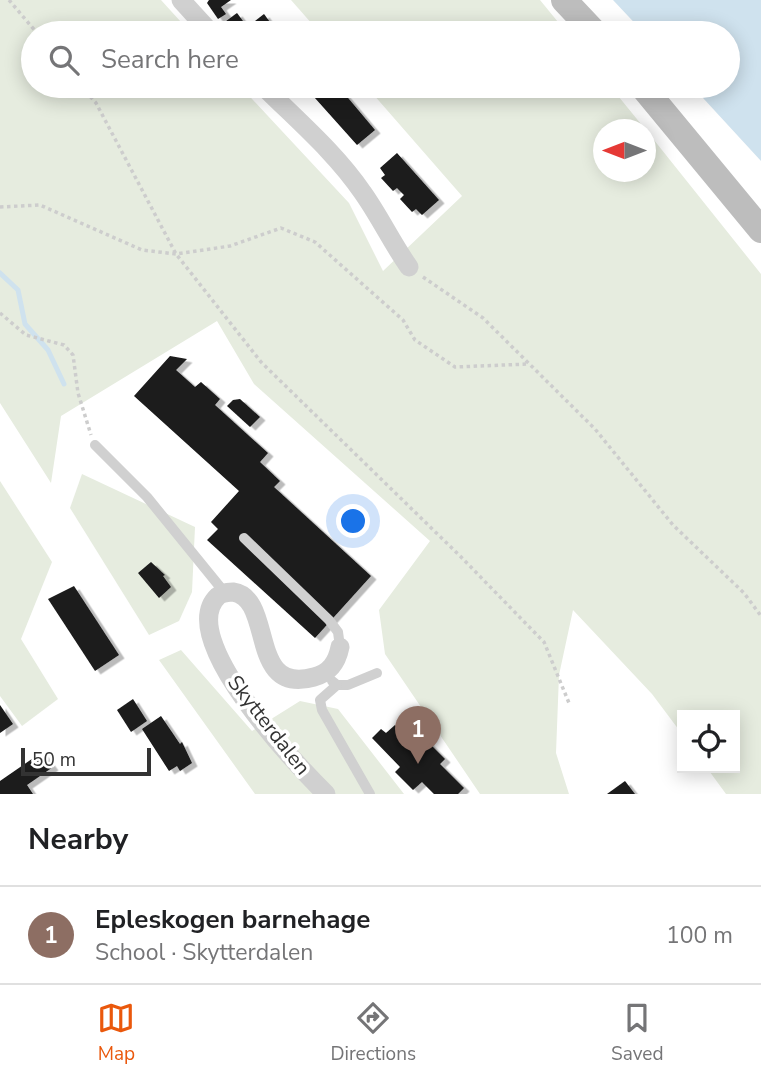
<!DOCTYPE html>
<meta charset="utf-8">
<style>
:root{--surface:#fff;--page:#f2f2f2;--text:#202124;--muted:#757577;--line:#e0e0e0;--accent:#ea580c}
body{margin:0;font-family:"Nunito Sans",sans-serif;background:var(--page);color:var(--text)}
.controls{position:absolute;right:21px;bottom:21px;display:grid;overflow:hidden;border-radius:0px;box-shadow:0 4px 18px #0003}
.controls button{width:63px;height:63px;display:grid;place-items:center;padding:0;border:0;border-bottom:2px solid var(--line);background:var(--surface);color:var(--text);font:35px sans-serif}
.compass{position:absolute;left:593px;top:119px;width:63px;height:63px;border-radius:50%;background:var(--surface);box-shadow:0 4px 18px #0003;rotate:270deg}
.scale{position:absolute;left:21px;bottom:18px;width:130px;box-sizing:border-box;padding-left:7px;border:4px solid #333;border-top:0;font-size:19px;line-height:24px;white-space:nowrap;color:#333;-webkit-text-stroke:5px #fff;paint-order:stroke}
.you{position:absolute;left:354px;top:522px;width:24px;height:24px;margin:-18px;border:5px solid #fff;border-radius:50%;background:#1a73e8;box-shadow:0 0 0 10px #1a73e833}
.badge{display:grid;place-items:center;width:46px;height:46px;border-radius:50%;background:var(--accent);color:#fff;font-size:23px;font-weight:700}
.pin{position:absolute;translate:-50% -58px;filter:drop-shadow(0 2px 4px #0008)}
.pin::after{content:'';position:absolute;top:37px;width:24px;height:21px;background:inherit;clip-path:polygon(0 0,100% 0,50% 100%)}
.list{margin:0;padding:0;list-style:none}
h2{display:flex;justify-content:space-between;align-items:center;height:91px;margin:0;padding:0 28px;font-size:30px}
h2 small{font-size:23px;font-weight:400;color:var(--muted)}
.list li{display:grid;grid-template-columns:46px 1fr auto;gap:21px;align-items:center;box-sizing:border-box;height:98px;padding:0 28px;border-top:2px solid var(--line)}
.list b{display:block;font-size:26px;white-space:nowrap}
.list p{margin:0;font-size:23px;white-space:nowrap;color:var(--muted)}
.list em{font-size:23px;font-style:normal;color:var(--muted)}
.icon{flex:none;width:38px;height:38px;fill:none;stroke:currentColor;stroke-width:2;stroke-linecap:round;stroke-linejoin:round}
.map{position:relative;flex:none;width:761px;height:794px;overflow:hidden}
.search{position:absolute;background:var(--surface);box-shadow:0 4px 18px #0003;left:21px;right:21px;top:21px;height:77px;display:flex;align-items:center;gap:18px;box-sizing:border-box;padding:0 24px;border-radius:38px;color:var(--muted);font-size:26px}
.sheet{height:189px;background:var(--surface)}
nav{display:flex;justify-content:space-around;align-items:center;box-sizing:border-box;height:98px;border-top:2px solid var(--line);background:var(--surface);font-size:19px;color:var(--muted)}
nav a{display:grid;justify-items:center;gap:4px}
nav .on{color:var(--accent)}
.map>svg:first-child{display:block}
</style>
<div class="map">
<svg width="761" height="794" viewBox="0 0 761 794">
<defs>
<filter id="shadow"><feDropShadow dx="5.5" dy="3.5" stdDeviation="0" flood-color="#0004"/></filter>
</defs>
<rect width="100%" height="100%" fill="#fff"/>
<g fill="#e6ecdf">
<path d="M0,0h161l30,33h-158v53h207l109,117 34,68 79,-75 -96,-110h244l35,43 -41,1v42h42v-42l115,144v520h-35l-19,-26h28v-53h-53v19l-30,-40 -79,-84 -14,65 -3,78 13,41h-89l-95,-140 -6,-44 51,-69 -176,-157 -37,-63 -156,95 -10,67 -51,-80z"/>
<path d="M291,0h249l27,33h-247z"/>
<path d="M82,474l113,53 -3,65 -13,29 -30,14 -79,-127z"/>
<path d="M0,481l52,81 -31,77 37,60 -36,27 -22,-30z"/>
<path d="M181,650l71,81 48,-30 38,8 66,85h-149l-96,-134z"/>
</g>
<path fill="#cfe2ee" d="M613,0h148v161l-69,-75h36v-53h-84z"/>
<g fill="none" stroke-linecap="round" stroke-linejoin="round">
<path stroke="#cfe2ee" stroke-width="5" d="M0,273l18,17 7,34 23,26 16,34"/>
</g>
<g fill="#1a1a1a" filter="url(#shadow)">
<path d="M209,0h22l-10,7 5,7 -8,5 -11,-16z"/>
<path d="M237,13l9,12 -11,8h-6l-7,-9z"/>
<path d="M264,14l14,19h-29l-3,-5z"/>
<path d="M308,86h5l7,8 9,-8h9l37,44 -18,15 -51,-57z"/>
<path d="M397,153l42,47 -17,15 -6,-6 -4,3 -12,-13 4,-4 -7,-7 -4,3 -12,-13 4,-3 -5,-7z"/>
<path d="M170,356l17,3 -11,11 19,17 6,-5 19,17 -5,6 53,48 -8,9 20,19 -6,6 97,89 -56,62 -108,-98 11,-11 -7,-7 28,-31 -105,-95z"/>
<path d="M240,399l20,18 -10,10 -23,-21 6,-6z"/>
<path d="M151,562l14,13 -2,1 8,11 -12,11 -21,-25z"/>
<path d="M74,586l45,69 -24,16 -47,-72z"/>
<path d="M133,699l14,22 -16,11 -14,-22z"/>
<path d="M0,705l13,19 -13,9z"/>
<path d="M161,716l19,28 2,-2 10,21 -12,8 -3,-5 -8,5 -27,-42z"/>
<path d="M395,725l23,24 9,-8 18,18 -5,5 24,24 -6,6h-24l-12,-12 -9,8 -18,-18 5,-5 -28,-29 9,-9 5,4z"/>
<path d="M42,752l11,15 -26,18 6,9h-33v-13z"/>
<path d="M625,781l10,13h-28z"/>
</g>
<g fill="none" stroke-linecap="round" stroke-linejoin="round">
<g stroke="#cdcdcd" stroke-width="3.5" stroke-dasharray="3.5 3.5" stroke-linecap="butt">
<path d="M9,0l28,33"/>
<path d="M81,86l15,17 80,151 85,108 199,194 84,86 25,61"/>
<path d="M0,207l40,-2 102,45 34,4 54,-8 51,-18 34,14 88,78 12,20 40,27 74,-3"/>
<path d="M423,277l60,41 112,111 78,96 71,68 17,23"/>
<path d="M0,313l26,22 38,10 9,10 5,38 13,42"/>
</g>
<g stroke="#d0d0d0" stroke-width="10">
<path d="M95,445l52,52 78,96"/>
<path d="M244,538l85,82 9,12 2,15"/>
<path d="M332,681l5,4h11l29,-12"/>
<path d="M337,685l-17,15 2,10 48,84"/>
</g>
<g stroke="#d0d0d0" stroke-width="19">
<path d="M181,0l30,33"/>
<path d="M263,86c34,34 73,67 100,107 17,24 29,50 46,74"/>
<path d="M326,794c-29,-29 -152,-157 -108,-198 3,-3 11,-4 15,-4 42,6 14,104 81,85 16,-4 23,-15 26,-30"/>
</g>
<g stroke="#bdbdbd" stroke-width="26">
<path d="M564,0l31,33"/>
<path d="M642,86l119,144"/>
</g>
</g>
<g text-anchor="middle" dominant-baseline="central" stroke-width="7" stroke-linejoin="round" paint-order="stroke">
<g font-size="21" fill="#333" stroke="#fff">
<text transform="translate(269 725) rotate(52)">Skytterdalen</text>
</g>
</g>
</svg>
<div class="controls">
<button><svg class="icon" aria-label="locate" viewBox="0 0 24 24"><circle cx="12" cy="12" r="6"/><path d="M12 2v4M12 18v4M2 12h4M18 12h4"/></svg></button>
</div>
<svg class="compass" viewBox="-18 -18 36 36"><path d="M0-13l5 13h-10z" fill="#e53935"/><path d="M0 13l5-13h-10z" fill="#757577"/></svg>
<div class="scale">50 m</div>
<div class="you"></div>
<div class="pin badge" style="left:418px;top:764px;background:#8d6e63">1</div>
<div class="search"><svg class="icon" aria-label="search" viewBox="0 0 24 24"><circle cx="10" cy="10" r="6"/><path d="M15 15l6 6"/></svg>Search here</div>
</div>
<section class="sheet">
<h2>Nearby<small></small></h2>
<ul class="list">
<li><span class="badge" style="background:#8d6e63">1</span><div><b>Epleskogen barnehage</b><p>School · Skytterdalen</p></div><em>100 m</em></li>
</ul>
</section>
<nav>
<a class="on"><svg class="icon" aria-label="map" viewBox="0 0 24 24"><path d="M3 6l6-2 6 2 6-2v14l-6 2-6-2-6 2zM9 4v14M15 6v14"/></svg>Map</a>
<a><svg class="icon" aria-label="directions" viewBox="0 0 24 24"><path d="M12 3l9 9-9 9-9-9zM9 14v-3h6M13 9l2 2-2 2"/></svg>Directions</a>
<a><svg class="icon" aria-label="saved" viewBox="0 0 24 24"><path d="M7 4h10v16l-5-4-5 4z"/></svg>Saved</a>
</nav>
